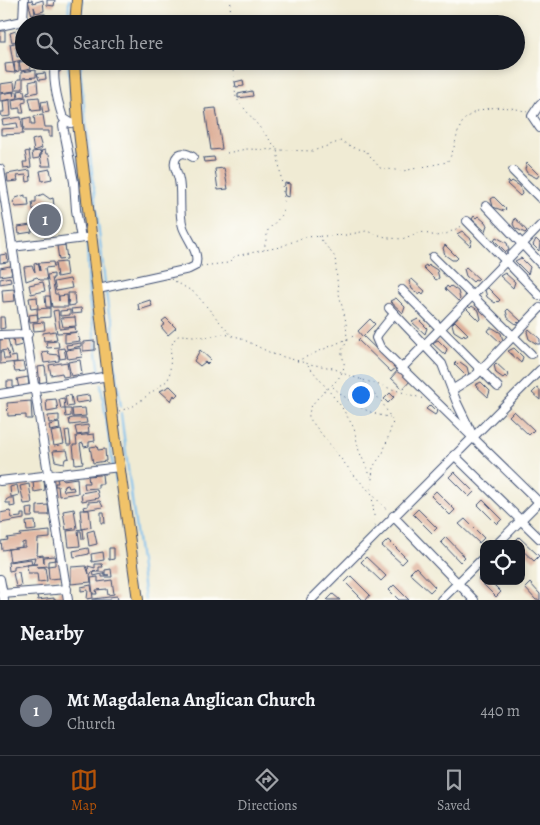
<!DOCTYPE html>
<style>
:root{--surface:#171b24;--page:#20242c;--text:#f1f3f6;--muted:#9ea1a6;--line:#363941;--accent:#b45309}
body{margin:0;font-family:Alegreya,serif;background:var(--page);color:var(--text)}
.controls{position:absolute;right:15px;bottom:15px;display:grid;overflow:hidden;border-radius:10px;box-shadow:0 2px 8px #0003}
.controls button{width:45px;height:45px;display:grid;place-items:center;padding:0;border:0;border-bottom:1px solid var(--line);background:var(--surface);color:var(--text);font:25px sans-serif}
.you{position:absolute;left:360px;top:394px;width:18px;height:18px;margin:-12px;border:4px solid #fff;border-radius:50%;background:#1a73e8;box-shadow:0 0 0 8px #1a73e833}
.badge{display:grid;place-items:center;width:32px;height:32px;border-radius:50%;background:var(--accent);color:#fff;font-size:16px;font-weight:700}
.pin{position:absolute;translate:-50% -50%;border:2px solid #fff;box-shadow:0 1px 5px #0006}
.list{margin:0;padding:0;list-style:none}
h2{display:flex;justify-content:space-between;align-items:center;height:65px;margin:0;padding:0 20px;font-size:21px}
h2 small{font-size:16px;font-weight:400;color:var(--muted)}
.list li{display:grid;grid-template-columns:32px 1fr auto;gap:15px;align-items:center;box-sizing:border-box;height:90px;padding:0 20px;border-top:1px solid var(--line)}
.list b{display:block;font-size:19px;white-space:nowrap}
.list p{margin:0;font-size:16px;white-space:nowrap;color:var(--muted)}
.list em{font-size:16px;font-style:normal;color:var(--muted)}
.icon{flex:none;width:28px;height:28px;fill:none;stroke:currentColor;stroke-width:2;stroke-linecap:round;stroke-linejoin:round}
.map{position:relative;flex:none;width:540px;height:600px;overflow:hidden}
.search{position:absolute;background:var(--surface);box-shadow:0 2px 8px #0003;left:15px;right:15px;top:15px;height:55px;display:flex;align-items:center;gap:12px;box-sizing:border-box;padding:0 18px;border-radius:28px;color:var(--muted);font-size:19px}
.sheet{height:155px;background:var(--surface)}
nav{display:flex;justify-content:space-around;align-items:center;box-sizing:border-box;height:70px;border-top:1px solid var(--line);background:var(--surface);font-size:14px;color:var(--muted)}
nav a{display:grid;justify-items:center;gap:2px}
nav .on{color:var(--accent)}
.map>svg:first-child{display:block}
</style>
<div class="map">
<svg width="540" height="600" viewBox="0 0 540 600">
<rect width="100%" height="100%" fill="#fdfcf7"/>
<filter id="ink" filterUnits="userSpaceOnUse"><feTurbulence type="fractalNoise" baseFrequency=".02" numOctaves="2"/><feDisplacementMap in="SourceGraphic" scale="10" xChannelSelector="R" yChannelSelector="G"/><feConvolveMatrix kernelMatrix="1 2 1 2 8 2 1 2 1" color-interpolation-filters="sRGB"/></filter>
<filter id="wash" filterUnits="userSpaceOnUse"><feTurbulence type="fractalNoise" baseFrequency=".0096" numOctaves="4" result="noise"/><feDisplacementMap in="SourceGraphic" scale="20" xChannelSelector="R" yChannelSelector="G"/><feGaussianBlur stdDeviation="1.12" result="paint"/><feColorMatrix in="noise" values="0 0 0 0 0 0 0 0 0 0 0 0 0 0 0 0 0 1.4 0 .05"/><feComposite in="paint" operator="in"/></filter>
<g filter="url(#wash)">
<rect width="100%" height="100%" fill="#f0ebd4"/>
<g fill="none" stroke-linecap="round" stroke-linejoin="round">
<g stroke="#77beef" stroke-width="2">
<path d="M81,10l1,-10"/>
<path d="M68,24l1,-24"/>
<path d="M68,61l4,50"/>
<path d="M83,61l-3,9 25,213"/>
<path d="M76,150l9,82"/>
<path d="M87,242l2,57 11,74"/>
<path d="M106,292l3,22 4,6 1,35 7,52"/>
<path d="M101,385l12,81"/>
<path d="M121,414l24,186"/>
<path d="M114,471l4,20"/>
</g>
</g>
<g id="blocks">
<g fill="#dfb29c" fill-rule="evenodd">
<path d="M32,0l1,3 10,-3 1,11 -8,2 -2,-6 1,7 -3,1 -4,-14z"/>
<path d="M47,0h8l-1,6 -7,-1z"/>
<rect x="40" y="14" width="5" height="10"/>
<path d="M45,16h10v8h-9z"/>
<rect x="0" y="31" width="5" height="10"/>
<path d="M16,31l2,10 -6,1 -2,-9z"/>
<path d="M20,42l1,5h-5l1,10 4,-1 1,4 -9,2 -3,-18z"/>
<path d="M29,61l2,8 -10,2 -2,-9z"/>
<path d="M57,61l6,1 -3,10 -5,-1z"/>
<path d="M14,62h5v9l-4,1z"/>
<path d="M13,63l2,10 -9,-1 -1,-8z"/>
<path d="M36,70v7l-13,1v11h-7l2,-10h3v-7z"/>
<path d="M45,73l1,6 -7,1 -2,-6z"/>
<path d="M37,80l1,12 -11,3v-3l3,-1 -1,-9z"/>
<path d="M243,80l1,6 -8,1 -1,-5z"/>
<path d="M14,82l1,9 -15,2v-9z"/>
<path d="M24,90l1,6 -6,1 -1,-6z"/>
<path d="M252,91l1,5 -15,2v-4z"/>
<path d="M13,92l1,4 -1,-4h4l1,6 -18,3v-7z"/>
<path d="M26,97v5l-4,1 2,10h-4v-5l-7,1 -1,-9z"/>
<path d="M39,97l2,13 -9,1 -3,-13z"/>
<path d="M10,100l1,16 -9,1 -1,-5h3l-1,-11z"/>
<path d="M47,101l2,11 -6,1 -2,-11z"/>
<path d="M216,108l6,41 -11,1 -6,-41z"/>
<path d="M43,115l2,12h7v10h-3v-6h-25l-1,-12 8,-2v7h4l-1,-8z"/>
<path d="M21,117l2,17 -22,1v-6l17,-1 -1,-5 -14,2 -1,-5z"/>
<path d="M39,138l3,10 -8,3 -2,-11z"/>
<path d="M45,150l1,4h3l2,12h-9l-2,-11h2l-1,-4z"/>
<path d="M29,151l2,16 -7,1 -1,-6h4l-2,-10z"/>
<path d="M41,151l-2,7 -6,1 -1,-7z"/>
<path d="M214,157l1,4 -11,1 -1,-4z"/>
<path d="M527,163l12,12 -2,3 -10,-5 -2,-4z"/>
<path d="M224,168l4,21 -10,1 -3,-21z"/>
<path d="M50,169l2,10 -10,2 -2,-10z"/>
<path d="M30,170l1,11 -4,1 -1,-7 -9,1 1,5 -10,1 -1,-8z"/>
<path d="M509,181l1,2 2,-2 8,5 2,8 -2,2 -13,-12z"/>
<path d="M285,183l5,1 -1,13 -4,-1 -1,-3z"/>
<path d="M43,194l7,5 3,-1 1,8 -4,1 4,23 -13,3 -5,-24 -3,1 -1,-8h4v-5z"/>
<path d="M25,195v3h3l1,8 -13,1 -3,-5 3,-4z"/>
<path d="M494,197l12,12 -2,2 -11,-4 -2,-8z"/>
<path d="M474,216l2,2 2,-2 7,6 2,3 -2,6 -13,-12z"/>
<path d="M515,218l12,13 -2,2 -10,-5 -2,-4z"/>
<path d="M31,225l1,7 -13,2 -1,-7z"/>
<path d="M462,231l10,9 -2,6 -13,-12z"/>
<path d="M496,237l11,6 2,7 -3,2 -12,-12z"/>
<path d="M536,239l4,4 -1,8 -6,-6z"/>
<path d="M65,245l2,14 -8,1 -2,-14z"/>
<path d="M445,245l13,13 -2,2h-4l-7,-5 -2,-7z"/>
<path d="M7,254l1,8 -8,1v-8z"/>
<path d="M521,258l9,9 -2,7 -13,-13z"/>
<path d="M53,262l1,5 -9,1 2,12h-7l-3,-3 -11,4 -2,-14 8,-1 3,6 -1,-8 4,-1 2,8 -1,-8z"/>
<path d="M65,262l2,13 -10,2 -2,-14z"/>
<path d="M426,265l1,2 2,-2 8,5 2,8 -3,2 -13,-13z"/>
<path d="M10,266l2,8 -12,2v-8z"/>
<path d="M466,267l13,12 -2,2 -2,-1 -2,2 -7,-6 -2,-7z"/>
<path d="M505,273l10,9 -2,6 -13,-12z"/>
<path d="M54,274v4h-2l3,16h3l1,7v-5l8,-1 1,12h-16l-5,-32z"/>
<path d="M10,277l1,5 -11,2v-5z"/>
<path d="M70,279l2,9 -16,3 -2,-9z"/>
<path d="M412,279l13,12 -2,3 -2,-2 -2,2 -7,-5 -3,-8z"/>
<path d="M43,282l2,9 -14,3 -2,-9z"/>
<path d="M447,286l2,2 2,-2 7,5 2,8 -2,2 -13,-12z"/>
<path d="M488,288l12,12 -2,2 -1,-1 -2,2 -8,-6 -2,-7z"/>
<path d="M14,289l1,12 -12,1 -1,-12z"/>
<path d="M68,293h6l1,12 -6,1z"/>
<path d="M45,296h5l1,11h-5z"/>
<path d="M37,297l1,11 -7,1 -2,-11z"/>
<path d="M396,298l9,9 -2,6 -13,-12z"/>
<path d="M150,300l2,6 -13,4 -1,-6z"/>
<path d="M468,306l2,2 2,-2 7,5 2,8 -2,2 -13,-13z"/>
<path d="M50,308v9l-12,1 -1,-9z"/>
<path d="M81,308l1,5 -10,1 -1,-5z"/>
<path d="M508,309l13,12 -2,2 -1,-1 -2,2 -8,-6 -2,-7z"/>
<path d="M58,310l2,19 15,-2 1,5 -19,1 -4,-22z"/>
<path d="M70,310v5l-10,1v-5z"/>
<path d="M37,314l1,7 -8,1 -1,-7z"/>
<path d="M0,317h4l1,11 -5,1z"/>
<path d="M75,317l1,9 -13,1 -2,-9z"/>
<path d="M166,318l10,10 -8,7 -7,-8 4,-3 -3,-3z"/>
<path d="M370,319l5,5 -12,12 33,32 -5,4 -33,-32 4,-4 -4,-5z"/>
<path d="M418,319l9,9 -2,6 -13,-12z"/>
<path d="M455,321l13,13 -3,2 -1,-2 -2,2 -8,-5 -2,-7z"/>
<path d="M44,322l1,8 -11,1 -1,-8z"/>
<path d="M490,328h3l8,5 2,8 -2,2 -13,-12z"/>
<path d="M529,329l11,10v5h-3l-8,-5 -2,-7z"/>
<path d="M55,331l2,8 -13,2 -1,-8z"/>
<path d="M77,332l3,9 -15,2v-9z"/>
<path d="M21,337l1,8 -8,2 -1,-9z"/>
<path d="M8,339l4,18 4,-1 1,6 -17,2v-12h3l1,7h6l-3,-9 -7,1v-11z"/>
<path d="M438,340l9,9 -2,6 -13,-12z"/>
<path d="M58,341l1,6 -12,1 -1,-6z"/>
<path d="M95,341v9l-12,1v-9z"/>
<path d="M81,343v3l-14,3 -1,-4z"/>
<path d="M64,348l2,10 -6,1 -2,-10z"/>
<path d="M80,348l2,9 -14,2 -2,-9z"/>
<path d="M514,348l9,9 -2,6 -13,-12z"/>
<path d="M200,350l11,10 -4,4 -2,-2 -5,4 -6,-5z"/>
<path d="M48,351l1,3 10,1v6l-15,2 -2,-11z"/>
<path d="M80,360l2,14 -11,2 -3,-14z"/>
<path d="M23,362l2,9 -10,1 -2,-9z"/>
<path d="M67,362l2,14 -6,1 -1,-4 -11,2 -2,-10z"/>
<path d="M456,362l2,2 2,-2 7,5 2,8 -2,2 -13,-13z"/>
<path d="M496,363l13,12 -2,3 -2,-2 -2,2 -7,-5 -2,-8z"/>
<path d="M45,366l2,17 -7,1 -2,-17z"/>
<path d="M398,370l12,11 -7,8 -12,-11z"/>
<path d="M28,377l1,9 -10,2 -2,-9z"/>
<rect x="7" y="381" width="6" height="7"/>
<path d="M481,382l9,9 -2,6 -13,-12z"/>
<path d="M170,386l8,8 -3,3 -1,-2 -3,6 -11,-10z"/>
<path d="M537,388l3,2v10l-8,-7z"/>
<path d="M390,393l4,4 -6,6 -4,-4z"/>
<path d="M71,395l2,11 -6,1 -2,-11z"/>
<path d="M89,395l1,6 -14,2 -1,-6z"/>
<path d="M64,398l1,11h-4l-2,-10z"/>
<path d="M56,399l2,11 -11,2 -1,-12z"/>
<path d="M31,401l1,18h-6v-4l-18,1 -1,-13z"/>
<path d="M430,405l7,7 -2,3 -9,-6z"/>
<path d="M85,408l1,8 -13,1 -1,-8z"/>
<path d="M65,409h6v7l-5,1z"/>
<path d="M514,411l20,19 -5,5 -20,-19z"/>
<path d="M59,415v7l-10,1 -1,-7z"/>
<path d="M73,418h13l1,5 -17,2 -1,-6z"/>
<path d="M59,423l1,6 -10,2 -1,-6z"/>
<path d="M88,425l1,8 -12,2 -2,-8z"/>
<path d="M61,430l3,14 -10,2 -3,-14z"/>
<path d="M69,430l2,15h-4l-2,-14z"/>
<path d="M94,434l1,7 -6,1v4l-5,1 -1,-4 -3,1 3,19 -8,1 -2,-19h4l-1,-9z"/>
<path d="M97,446l1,4 7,-1 1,12 -13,2 -3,-16z"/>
<path d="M67,450l2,8 -4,1 -1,4 -9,-2 -2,-10z"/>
<path d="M100,469h5v5h-3l1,10h-5v4l-13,1 -1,-6h5l-1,-7 12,-1z"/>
<path d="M454,472l20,20 -5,5 -20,-20z"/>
<path d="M62,478l1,2 14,-2 1,15 -19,3 -1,-10h-3v-3h3l-1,-4zM68,485l1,3 4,-1 1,3 -10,1 -1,-5z"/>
<path d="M44,480l1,10 -11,2 -1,-11z"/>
<path d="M29,484l3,19 -8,1 -4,-18z"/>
<path d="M17,485l2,10 -8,2 -1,-10z"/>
<path d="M97,490l2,8 -17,3 -1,-8z"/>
<path d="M436,491l19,19 -5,5 -19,-19z"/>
<path d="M9,498h5l1,8 -5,1v-4h-4v-3z"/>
<path d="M483,500l19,19 -5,5 -19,-19z"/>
<path d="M100,501l3,6 -19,3 -1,-3 5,-1v-4z"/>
<path d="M48,505l1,10h-12v-9z"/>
<path d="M33,508l-1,9h-5l-1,-8z"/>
<path d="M74,509l3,19 -11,2 -3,-19z"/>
<path d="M418,509l19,19 -5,5 -19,-19z"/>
<path d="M80,510h9l2,17 -9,2z"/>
<path d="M10,511l2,7 9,-1v-3h3v5l-24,4v-10z"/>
<path d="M101,512h3l1,11h-4z"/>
<path d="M465,519l19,19 -5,5 -20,-19z"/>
<path d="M35,521l1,9 -9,1 -1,-9z"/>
<path d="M83,529l1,10h-2l-1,-8h-3l2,15 -11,1 -2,-16z"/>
<path d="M94,530l3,14 -8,2 -2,-14z"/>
<path d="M50,531v7l-12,1 -1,17 6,-1 1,8v-6l11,-1 1,4 -8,1v5l-11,1h8l2,14 -9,1 -1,-9h-9l-1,-8 10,-1h-4l2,-7 -25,4 -2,-12 17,-2v-5l-3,1v4l-20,3 -1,-9 7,-1 -1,-2 14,-2 -1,-2z"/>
<path d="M446,537l19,20 -5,5 -19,-20z"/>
<path d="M519,537l20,19 -5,5 -13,-12v-5l-7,-2z"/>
<path d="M388,540l19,19 -5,5 -20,-18z"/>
<path d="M88,548l1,6 -15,3 -1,-6z"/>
<path d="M109,548h5v11l-5,1z"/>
<path d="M103,552l1,8 -12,2 -1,-8z"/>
<path d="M366,557l20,19 -5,5 -20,-19z"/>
<path d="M31,559l1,5 -18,3v3l-5,1 -1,-9z"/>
<path d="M55,560h4l2,18 -12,1 -1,-13 7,-1z"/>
<path d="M95,564h7l1,3h-4v4l-7,1 -2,3 1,7 -20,2v-17l15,-1 3,8 -1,-8 7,2z"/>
<path d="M416,567l19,20 -5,5 -18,-16 -2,-3z"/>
<path d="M111,569l1,8h-10v-3l-8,2 -1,-4h11v3h5h-4v-5z"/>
<path d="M19,572l2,14 -5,1 -3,-14z"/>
<path d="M483,574l1,7h6l11,11 -5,5 -18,-18z"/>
<path d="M351,576l19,19 -4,5h-3l-18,-18z"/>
<path d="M98,577v5l14,-2 2,14 -6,1 -1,-6 -11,1 1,4h-4l-2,-16z"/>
<path d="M530,583l10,11v6h-4l-11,-12z"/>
<path d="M91,585l2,13 -6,1 1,-9 -7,1v-4z"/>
<path d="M394,585l15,15h-10l-10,-10z"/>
<path d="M58,590h6v10h-10v-2l-16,2 -1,-5 21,-1z"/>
<path d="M333,594l7,6h-13z"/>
<path d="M117,596l1,4h-25v-1z"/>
</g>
</g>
</g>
<g filter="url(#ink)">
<use href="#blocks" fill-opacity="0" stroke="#3b4b70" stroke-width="1"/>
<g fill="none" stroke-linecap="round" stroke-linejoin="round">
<defs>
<g id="minor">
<path d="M23,21l1,-21"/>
<path d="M0,26l23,-5 12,3"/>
<path d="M43,61l6,2 5,-2"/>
<path d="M55,61c-3,19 2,39 8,57l8,5"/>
<path d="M540,104l-8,12 8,12"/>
<path d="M67,122l-4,3 1,6 10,51 2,28 5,28"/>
<path d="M0,169l68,431"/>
<path d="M513,171l27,27"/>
<path d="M486,206l54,57"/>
<path d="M467,221l73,75"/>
<path d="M12,247l73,-9"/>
<path d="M433,257l98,97"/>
<path d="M98,289l91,-20 6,-3c6,-13 -8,-27 -12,-39 -5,-15 -1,-32 -4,-47 -1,-7 -7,-15 -3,-22 5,-8 12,-4 17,-1"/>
<path d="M402,290l96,97"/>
<path d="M389,308l53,56 15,39 14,29"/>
<path d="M394,314l-16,20 -2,4 4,9 160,156"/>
<path d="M0,335l28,-1"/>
<path d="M401,369l139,-143"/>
<path d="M452,390l24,-15 64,-67"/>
<path d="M0,394l109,-18"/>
<path d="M454,455l86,84"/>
<path d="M0,481l120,-14"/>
<path d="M393,516l81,84"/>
<path d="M497,544l43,-43"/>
<path d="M0,579l4,21"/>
<path d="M2,594l65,-5"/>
<path d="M311,600l229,-230"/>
<path d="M441,600l43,-43"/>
</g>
<g id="major">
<path d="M75,24l2,-24"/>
<path d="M74,61l4,62 35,297 25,180"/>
</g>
</defs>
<use href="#minor" stroke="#3b4b70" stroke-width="10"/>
<use href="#major" stroke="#3b4b70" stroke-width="12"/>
<g stroke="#3b4b70" stroke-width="1" stroke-dasharray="1 4" stroke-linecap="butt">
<path d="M229,24l2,-24"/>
<path d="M232,61l4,37 41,51 7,50 -1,15 -15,16 -4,20"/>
<path d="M227,153l19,-4 67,2 28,-10 13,7 12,3 14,17 23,3 44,-9c9,-12 8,-27 15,-39 12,-19 47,-18 65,-11"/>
<path d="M318,236l17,21 3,33 8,32 1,18"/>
<path d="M201,266l27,-3 7,-7 45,-9 24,-10 42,-2 20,-4 23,7 13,1 19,-7 15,4 10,-2 16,-8"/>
<path d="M171,279l24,14 36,42"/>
<path d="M348,340l-6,10c-1,6 3,11 2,16 -3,21 -37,30 -35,52l44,56 35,37"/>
<path d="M297,361l59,-26"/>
<path d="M308,365l33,41 13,22 5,23 12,26"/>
<path d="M361,379l21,23 11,20 -10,31 -10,14 -2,24"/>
<path d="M333,387c15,14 36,28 57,30"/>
<path d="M119,411l13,-4 36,-27 2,-8 1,-26 5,-9 5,-2 24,2 19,-3 14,3 35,17 36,10 24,4 14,7 77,24"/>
<path d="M372,495l3,31"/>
</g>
<use href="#minor" stroke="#fff" stroke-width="8"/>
<use href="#major" stroke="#f1c369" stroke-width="10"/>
</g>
</g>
</svg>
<div class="controls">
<button><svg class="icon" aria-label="locate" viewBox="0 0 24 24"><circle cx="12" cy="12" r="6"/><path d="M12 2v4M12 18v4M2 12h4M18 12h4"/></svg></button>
</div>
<div class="you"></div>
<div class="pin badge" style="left:45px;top:220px;background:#6b7280">1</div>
<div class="search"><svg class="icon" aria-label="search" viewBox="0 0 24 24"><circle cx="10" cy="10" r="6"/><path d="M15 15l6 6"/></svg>Search here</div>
</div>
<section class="sheet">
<h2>Nearby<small></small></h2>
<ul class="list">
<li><span class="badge" style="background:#6b7280">1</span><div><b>Mt Magdalena Anglican Church</b><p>Church</p></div><em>440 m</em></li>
</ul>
</section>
<nav>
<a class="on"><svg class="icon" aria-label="map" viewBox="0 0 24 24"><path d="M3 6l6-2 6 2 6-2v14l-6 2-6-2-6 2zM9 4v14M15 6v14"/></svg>Map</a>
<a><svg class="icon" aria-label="directions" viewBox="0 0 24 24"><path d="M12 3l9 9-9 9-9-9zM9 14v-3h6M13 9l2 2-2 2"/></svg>Directions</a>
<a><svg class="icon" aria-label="saved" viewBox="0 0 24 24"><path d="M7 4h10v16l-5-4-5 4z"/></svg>Saved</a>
</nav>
